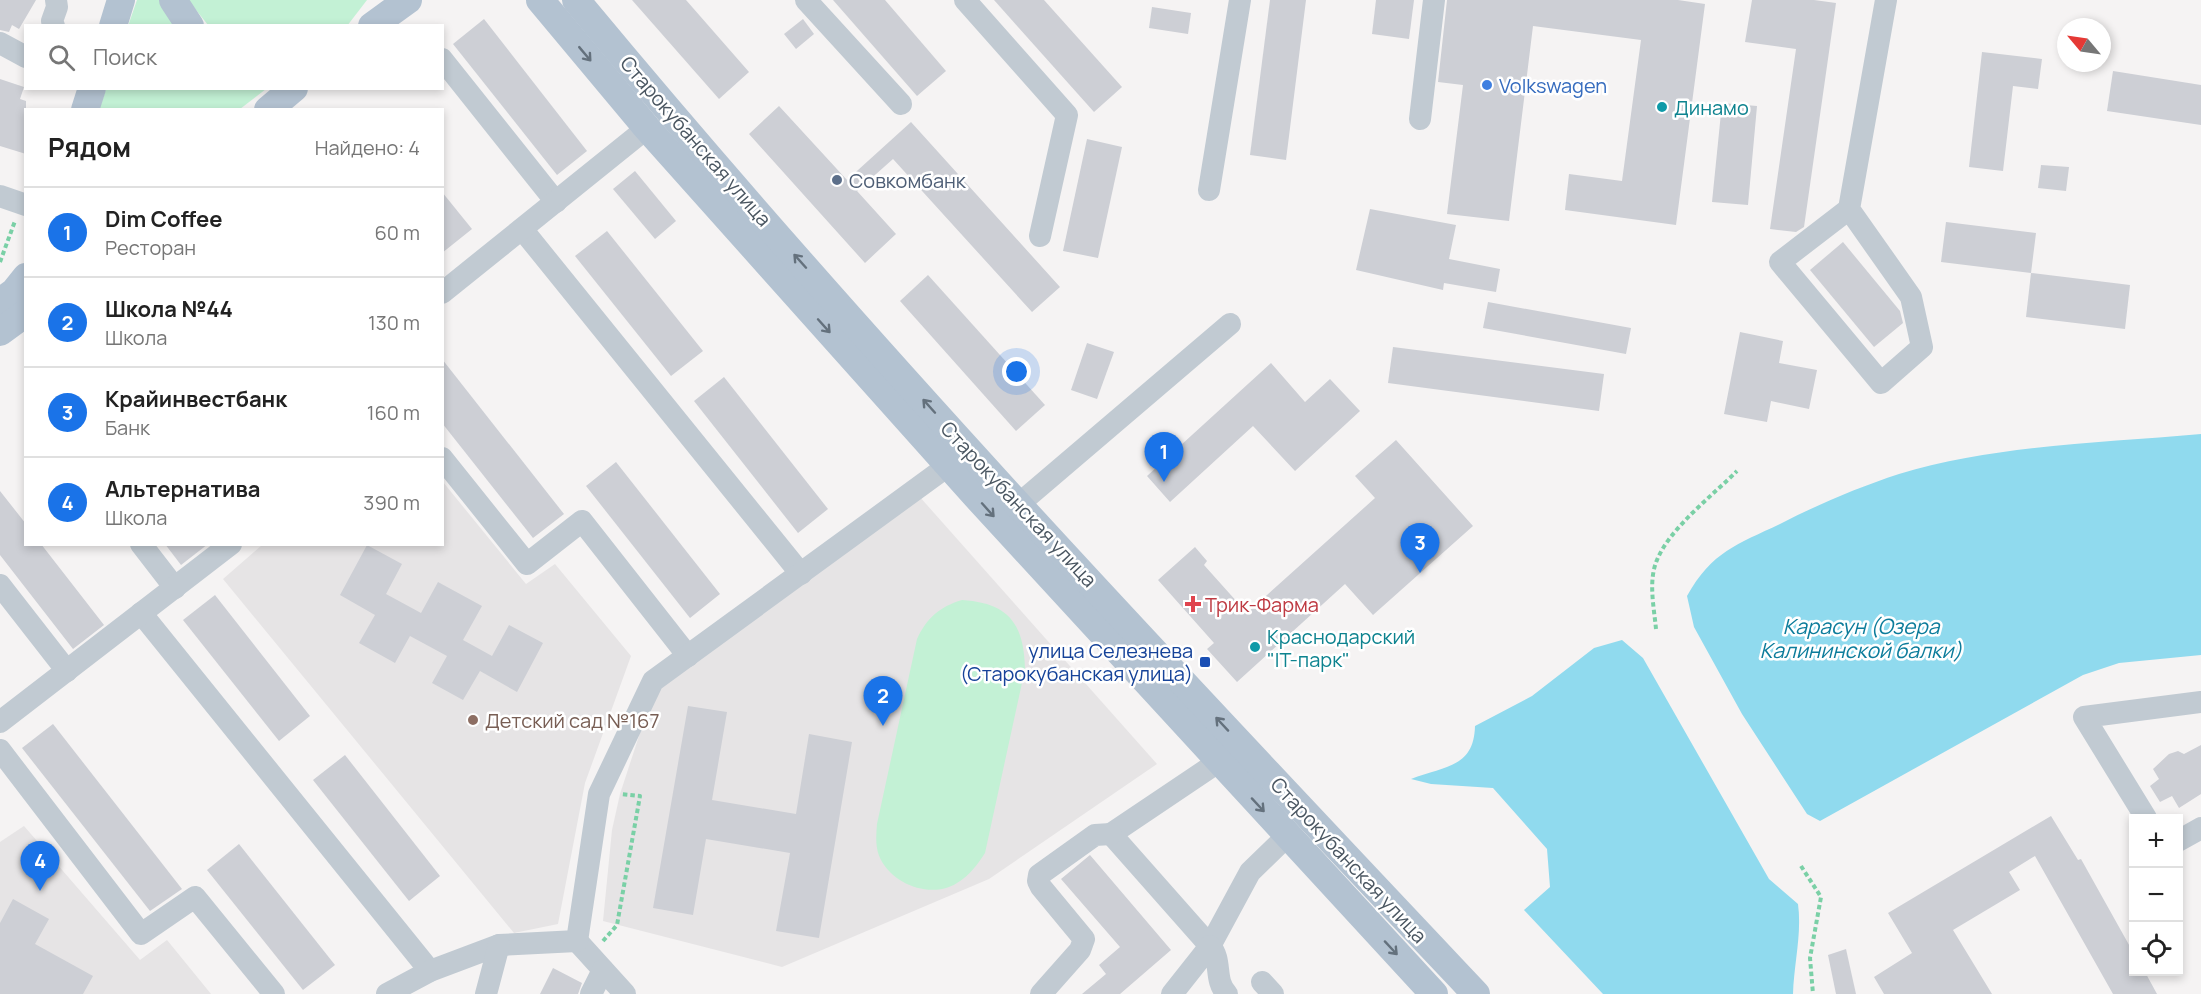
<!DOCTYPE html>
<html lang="ru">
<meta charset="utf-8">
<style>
:root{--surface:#fff;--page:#f6f6f6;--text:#222;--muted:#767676;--line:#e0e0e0;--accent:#1a73e8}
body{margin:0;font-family:Manrope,sans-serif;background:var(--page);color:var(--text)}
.controls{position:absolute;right:18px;bottom:18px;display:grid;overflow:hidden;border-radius:0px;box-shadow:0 3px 9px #0003}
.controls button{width:54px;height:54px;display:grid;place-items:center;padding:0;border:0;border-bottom:2px solid var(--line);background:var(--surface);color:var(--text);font:30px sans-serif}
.compass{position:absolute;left:2057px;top:18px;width:54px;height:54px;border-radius:50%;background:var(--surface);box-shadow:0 3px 9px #0003;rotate:299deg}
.you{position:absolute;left:1017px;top:372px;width:21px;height:21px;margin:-15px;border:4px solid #fff;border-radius:50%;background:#1a73e8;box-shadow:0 0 0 9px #1a73e833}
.badge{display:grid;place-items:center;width:39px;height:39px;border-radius:50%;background:var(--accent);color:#fff;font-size:20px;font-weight:700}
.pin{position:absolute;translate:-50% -50px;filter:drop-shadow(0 2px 3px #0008)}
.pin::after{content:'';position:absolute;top:32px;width:21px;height:18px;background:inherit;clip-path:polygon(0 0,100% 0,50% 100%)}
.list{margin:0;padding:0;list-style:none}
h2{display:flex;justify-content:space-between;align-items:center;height:78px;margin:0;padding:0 24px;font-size:26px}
h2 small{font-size:20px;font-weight:400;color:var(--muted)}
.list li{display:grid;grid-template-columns:39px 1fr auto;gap:18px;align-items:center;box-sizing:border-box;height:90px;padding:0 24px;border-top:2px solid var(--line)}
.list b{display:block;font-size:22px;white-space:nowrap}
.list p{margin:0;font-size:20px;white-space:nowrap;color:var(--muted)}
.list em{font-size:20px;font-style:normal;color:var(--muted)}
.icon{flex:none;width:33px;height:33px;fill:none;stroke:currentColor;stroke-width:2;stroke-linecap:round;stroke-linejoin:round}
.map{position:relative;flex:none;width:2201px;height:994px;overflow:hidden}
.search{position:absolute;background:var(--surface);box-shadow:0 3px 9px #0003;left:24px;top:24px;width:420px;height:66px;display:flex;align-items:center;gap:15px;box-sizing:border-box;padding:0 21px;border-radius:0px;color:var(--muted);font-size:22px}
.panel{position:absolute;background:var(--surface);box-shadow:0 3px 9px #0003;left:24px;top:108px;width:420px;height:438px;border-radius:0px}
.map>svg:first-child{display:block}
</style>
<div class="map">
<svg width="2201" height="994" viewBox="0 0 2201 994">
<rect width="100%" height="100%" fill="#f5f3f3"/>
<g fill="#e6e4e5">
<path d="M443,482l83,102 29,-20 76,92 -46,127 -27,141 -44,9 -291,-354 39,-34 180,-1z"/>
<path d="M919,496l238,268 -168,115 -207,88 -179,-46 9,-91 8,-36 35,-107z"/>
<path d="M24,826l116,134 27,-20 44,54h-211v-152z"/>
</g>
<g fill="#c3f1d5">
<path d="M137,0h25l17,26h-51z"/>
<path d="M188,0h179l-20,26 -139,-1z"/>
<path d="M106,89h160l-26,20 -141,1z"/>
<path d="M962,600c47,3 62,24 63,69l-40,184c-8,12 -15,22 -28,30 -25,16 -63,2 -76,-23 -6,-11 -5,-24 -4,-36l40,-185c10,-21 22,-32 45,-39z"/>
</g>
<g fill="#90daee">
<path d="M2201,434v221l-82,8 -36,12 -263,146 -13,-7 -65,-100 -48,-87 -7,-31c25,-45 51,-52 95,-73 37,-19 77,-36 117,-49 97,-29 202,-31 302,-40z"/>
<path d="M1622,640l21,18 126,221 29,25c4,30 -4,59 -5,90h-190l-79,-84 26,-23 -3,-38 -54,-61 -62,-4 -20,-5c33,-13 63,-11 64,-53l57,-30 62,-48z"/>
</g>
<g fill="#cdcfd5">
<path d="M0,0h36l-17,29 -7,-4 -3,7 -9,-2z"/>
<path d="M632,0h54l63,72 -30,27z"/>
<path d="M833,0h52l61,71 -29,25z"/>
<path d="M994,0h50l78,87 -28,25z"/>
<path d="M1270,0h36l-20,160 -36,-5z"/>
<path d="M1376,0h38l-5,39 -37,-5z"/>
<path d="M1447,0h231l27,4 -29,221 -111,-15 4,-36 53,7 19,-141 -108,-14 -24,195 -62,-7 16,-129 -25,-3z"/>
<path d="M1752,0h62l22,3 -32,224 -8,5 -26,-3 26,-180 -51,-7z"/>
<path d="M1152,7l39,6 -3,21 -39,-6z"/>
<path d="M484,19l103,132 -30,24 -104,-131z"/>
<path d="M803,19l11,15 -18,15 -12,-15z"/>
<path d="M1982,52l60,7 -4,30 -25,-3 -10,85 -34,-4z"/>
<path d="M2113,71l88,14v40l-94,-14z"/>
<path d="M0,79l24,8 -4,12 6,2v53l-26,-8z"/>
<path d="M1722,103l35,3 -9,99 -36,-3z"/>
<path d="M779,106l68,74 64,-58 149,165 -28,25 -139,-153 -36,32 39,43 -31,29 -116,-129z"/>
<path d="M1087,139l35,8 -24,111 -35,-7z"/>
<path d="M2041,165l28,2 -3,24 -28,-3z"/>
<path d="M635,171l41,50 -21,18 -42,-50z"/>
<path d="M442,192l30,37 -30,24z"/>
<path d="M1370,209l86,16 -7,34 51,10 -4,23 -52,-9 -1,7 -87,-20z"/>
<path d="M1946,222l90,11 -5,40 -90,-11z"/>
<path d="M607,231l96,120 -32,25 -96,-120z"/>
<path d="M1843,242l57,69 3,12 -29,24 -64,-77z"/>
<path d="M2031,273l99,12 -5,44 -99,-12z"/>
<path d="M928,275l117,130 -29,26 -116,-130z"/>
<path d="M1488,302l143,26 -5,26 -143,-26z"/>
<path d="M1740,332l43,9 -4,22 38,7 -8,39 -38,-8 -4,21 -43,-8z"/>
<path d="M1087,343l27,9 -17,47 -26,-9z"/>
<path d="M1393,347l211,27 -5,37 -211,-28z"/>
<path d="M442,359l122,155 -31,24 -91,-115z"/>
<path d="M1271,363l34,39 25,-23 30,32 -65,60 -42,-45 -83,76 -23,-26z"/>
<path d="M724,377l104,132 -30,24 -104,-132z"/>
<path d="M1396,440l77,86 -100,89 -28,-31 -108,98 -30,-33 7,-6 -56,-63 37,-33 12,14 -3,4 43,48 128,-115 -20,-22z"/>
<path d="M616,462l104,132 -30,24 -104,-132z"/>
<path d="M0,491l26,33v20h15l63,81 -31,24 -73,-94z"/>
<path d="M165,544h43l-27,21z"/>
<path d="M367,545l35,19 -16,30 35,19 17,-31 44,24 -19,34 29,16 17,-31 34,18 -26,49 -37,-21 -17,29 -31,-17 15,-27 -37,-20 -15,27 -36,-20 16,-28 -35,-20z"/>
<path d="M215,595l95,121 -31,25 -96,-121z"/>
<path d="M688,706l39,6 -15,88 84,14 13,-80 43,8 -33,196 -43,-7 14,-78 -84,-14 -13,76 -40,-7z"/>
<path d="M53,724l129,165 -32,22 -128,-163z"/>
<path d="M2201,745v49l-22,14 -7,-12 -12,6 -10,-16 9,-7 -6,-10 16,-15 9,-3 6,3z"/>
<path d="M345,755l95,121 -31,25 -96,-121z"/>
<path d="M2051,816l27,44 3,-1 52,93v20h12l12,22h-44l-78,-138 -26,16 11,18 -67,40 39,64h-108l-10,-17 38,-24 -24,-40z"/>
<path d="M239,844l96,121 -32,25 -96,-120z"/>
<path d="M1090,855l81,95 -51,44h-38l24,-20 -7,-9 21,-18 -59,-68z"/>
<path d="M13,899l36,20 -14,25 58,32 -10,18h-83v-71z"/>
<path d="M1846,949l10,45h-20l-8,-39z"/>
<path d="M553,968l29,15 -4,11h-38z"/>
</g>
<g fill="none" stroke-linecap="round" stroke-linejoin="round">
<g stroke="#7ad0a6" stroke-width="4" stroke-dasharray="4.5 3" stroke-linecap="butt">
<path d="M0,262l15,-41"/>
<path d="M1656,629c-2,-22 -8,-48 1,-69 13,-32 55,-64 80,-89"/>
<path d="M1801,866l20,31 -11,61 3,36"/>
<path d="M603,941l14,-16 23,-129 -20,-2"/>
</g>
<g stroke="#c1cad2" stroke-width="22">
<path d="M806,0l95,104"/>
<path d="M965,0l102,115 -27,121"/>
<path d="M54,26l-2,-5 5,-14 -1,-7"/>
<path d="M0,43l26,14"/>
<path d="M442,59l114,143"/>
<path d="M1420,119l14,-119"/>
<path d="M1209,190l31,-190"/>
<path d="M0,196l26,9"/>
<path d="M1849,209l62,88 11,50 -41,36 -101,-121 69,-53 37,-209"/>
<path d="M522,229l279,345"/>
<path d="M442,293l205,-165"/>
<path d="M442,458l85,106 55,-43 106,135"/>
<path d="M1019,504l211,-180"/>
<path d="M141,544l34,44"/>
<path d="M0,585l67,86"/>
<path d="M141,613l289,358"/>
<path d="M0,722l231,-178"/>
<path d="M0,750l141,184 54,-37 79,97"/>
<path d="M1218,762l-107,72 99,112 40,-74 37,-36"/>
<path d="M2146,818l-62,-101 117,-15"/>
<path d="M2178,841l23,-13"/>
<path d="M577,941l48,53"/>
<path d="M1262,982l11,12"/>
<path d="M387,994l43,-23 69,-26 78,-4 22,-147 54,-113 307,-224"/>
<path d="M486,994l13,-49"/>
<path d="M591,994l12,-24"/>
<path d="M1041,994l39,-44 4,-11 -43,-52 -3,-6 1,-6 56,-40 16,-1"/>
<path d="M1172,994l38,-48c13,15 3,33 17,48"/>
</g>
<g stroke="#b3c2d1" stroke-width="28">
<path d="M173,0l17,26"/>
<path d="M540,0l107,128 328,367 459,499"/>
<path d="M576,0c285,344 593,669 900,994"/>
<path d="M113,26l8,-26"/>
<path d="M372,26l36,-26"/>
<path d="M85,110l7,-22"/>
<path d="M268,110l26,-22"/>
<path d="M0,302l14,-10 12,-15"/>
<path d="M0,332l26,-19"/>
</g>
</g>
<defs><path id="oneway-shaft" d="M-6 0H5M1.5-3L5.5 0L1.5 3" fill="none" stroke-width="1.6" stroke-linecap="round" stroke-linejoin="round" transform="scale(1.5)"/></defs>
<g stroke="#64717d">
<use href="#oneway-shaft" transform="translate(585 54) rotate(50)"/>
<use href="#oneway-shaft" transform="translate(800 261) rotate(-132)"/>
<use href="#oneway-shaft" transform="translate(824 326) rotate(48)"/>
<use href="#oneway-shaft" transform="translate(929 406) rotate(-132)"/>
<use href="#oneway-shaft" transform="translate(988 510) rotate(48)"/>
<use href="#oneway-shaft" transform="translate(1222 724) rotate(-133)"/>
<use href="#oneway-shaft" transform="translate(1258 805) rotate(47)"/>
<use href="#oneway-shaft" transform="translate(1391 948) rotate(47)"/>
</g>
<circle fill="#3f7fe0" stroke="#fff" stroke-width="2" cx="1487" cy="85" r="6"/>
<g fill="#0f9aa8" stroke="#fff" stroke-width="2">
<circle cx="1662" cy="107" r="6"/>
<circle cx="1255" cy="647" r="6"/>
</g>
<circle fill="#5c6f8a" stroke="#fff" stroke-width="2" cx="837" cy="180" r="6"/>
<path fill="#e0444e" stroke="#fff" stroke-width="2" d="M1190 595h6v6h6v6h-6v6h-6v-6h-6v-6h6z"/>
<rect fill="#1a4fb4" stroke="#fff" stroke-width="2" x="1199" y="656" width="12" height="12" rx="3"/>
<circle fill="#8d6e63" stroke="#fff" stroke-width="2" cx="473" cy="720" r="6"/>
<g text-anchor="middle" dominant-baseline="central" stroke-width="5" stroke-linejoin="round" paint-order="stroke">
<g font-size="20" fill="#366cbe" stroke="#fff" text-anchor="start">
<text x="1499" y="85">Volkswagen</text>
</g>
<g font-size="20" fill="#0d838f" stroke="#fff" text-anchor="start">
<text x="1674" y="107">Динамо</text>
<text x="1267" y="636">Краснодарский<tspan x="1267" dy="23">"IT-парк"</tspan></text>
</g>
<g font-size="20" fill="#4a5661" stroke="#fff">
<text transform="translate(696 141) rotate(49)">Старокубанская улица</text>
<text transform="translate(1019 504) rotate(47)">Старокубанская улица</text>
<text transform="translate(1349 860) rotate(47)">Старокубанская улица</text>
</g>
<g font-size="20" fill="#4e5e75" stroke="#fff" text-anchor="start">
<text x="849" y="180">Совкомбанк</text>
</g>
<g font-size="20" fill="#be3a42" stroke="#fff" text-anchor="start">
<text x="1205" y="604">Трик-Фарма</text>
</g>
<g font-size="20" fill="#164399" stroke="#fff" text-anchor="end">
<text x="1193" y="650">улица Селезнева<tspan x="1193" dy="23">(Старокубанская улица)</tspan></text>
</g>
<g font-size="20" fill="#785e54" stroke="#fff" text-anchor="start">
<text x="485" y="720">Детский сад №167</text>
</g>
<g font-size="21" font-style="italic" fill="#0c7c9b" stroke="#fff">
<text x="1861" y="626">Карасун (Озера<tspan x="1861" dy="24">Калининской балки)</tspan></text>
</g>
</g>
</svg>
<div class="controls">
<button>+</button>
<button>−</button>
<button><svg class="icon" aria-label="locate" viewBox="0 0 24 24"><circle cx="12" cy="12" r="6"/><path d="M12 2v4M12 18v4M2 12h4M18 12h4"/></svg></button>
</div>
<svg class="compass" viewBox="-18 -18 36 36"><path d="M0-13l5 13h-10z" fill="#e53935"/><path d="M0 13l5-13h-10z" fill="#767676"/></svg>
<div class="you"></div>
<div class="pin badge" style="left:1164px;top:482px">1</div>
<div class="pin badge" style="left:883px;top:726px">2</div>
<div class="pin badge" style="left:1420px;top:573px">3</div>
<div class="pin badge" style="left:40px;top:891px">4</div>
<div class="search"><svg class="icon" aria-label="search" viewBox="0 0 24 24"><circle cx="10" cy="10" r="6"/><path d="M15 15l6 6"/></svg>Поиск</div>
<section class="panel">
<h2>Рядом<small>Найдено: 4</small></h2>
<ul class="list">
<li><span class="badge">1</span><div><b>Dim Coffee</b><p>Ресторан</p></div><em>60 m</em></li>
<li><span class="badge">2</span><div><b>Школа №44</b><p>Школа</p></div><em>130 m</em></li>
<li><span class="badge">3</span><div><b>Крайинвестбанк</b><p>Банк</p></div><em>160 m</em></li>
<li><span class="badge">4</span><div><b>Альтернатива</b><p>Школа</p></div><em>390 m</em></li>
</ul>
</section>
</div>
